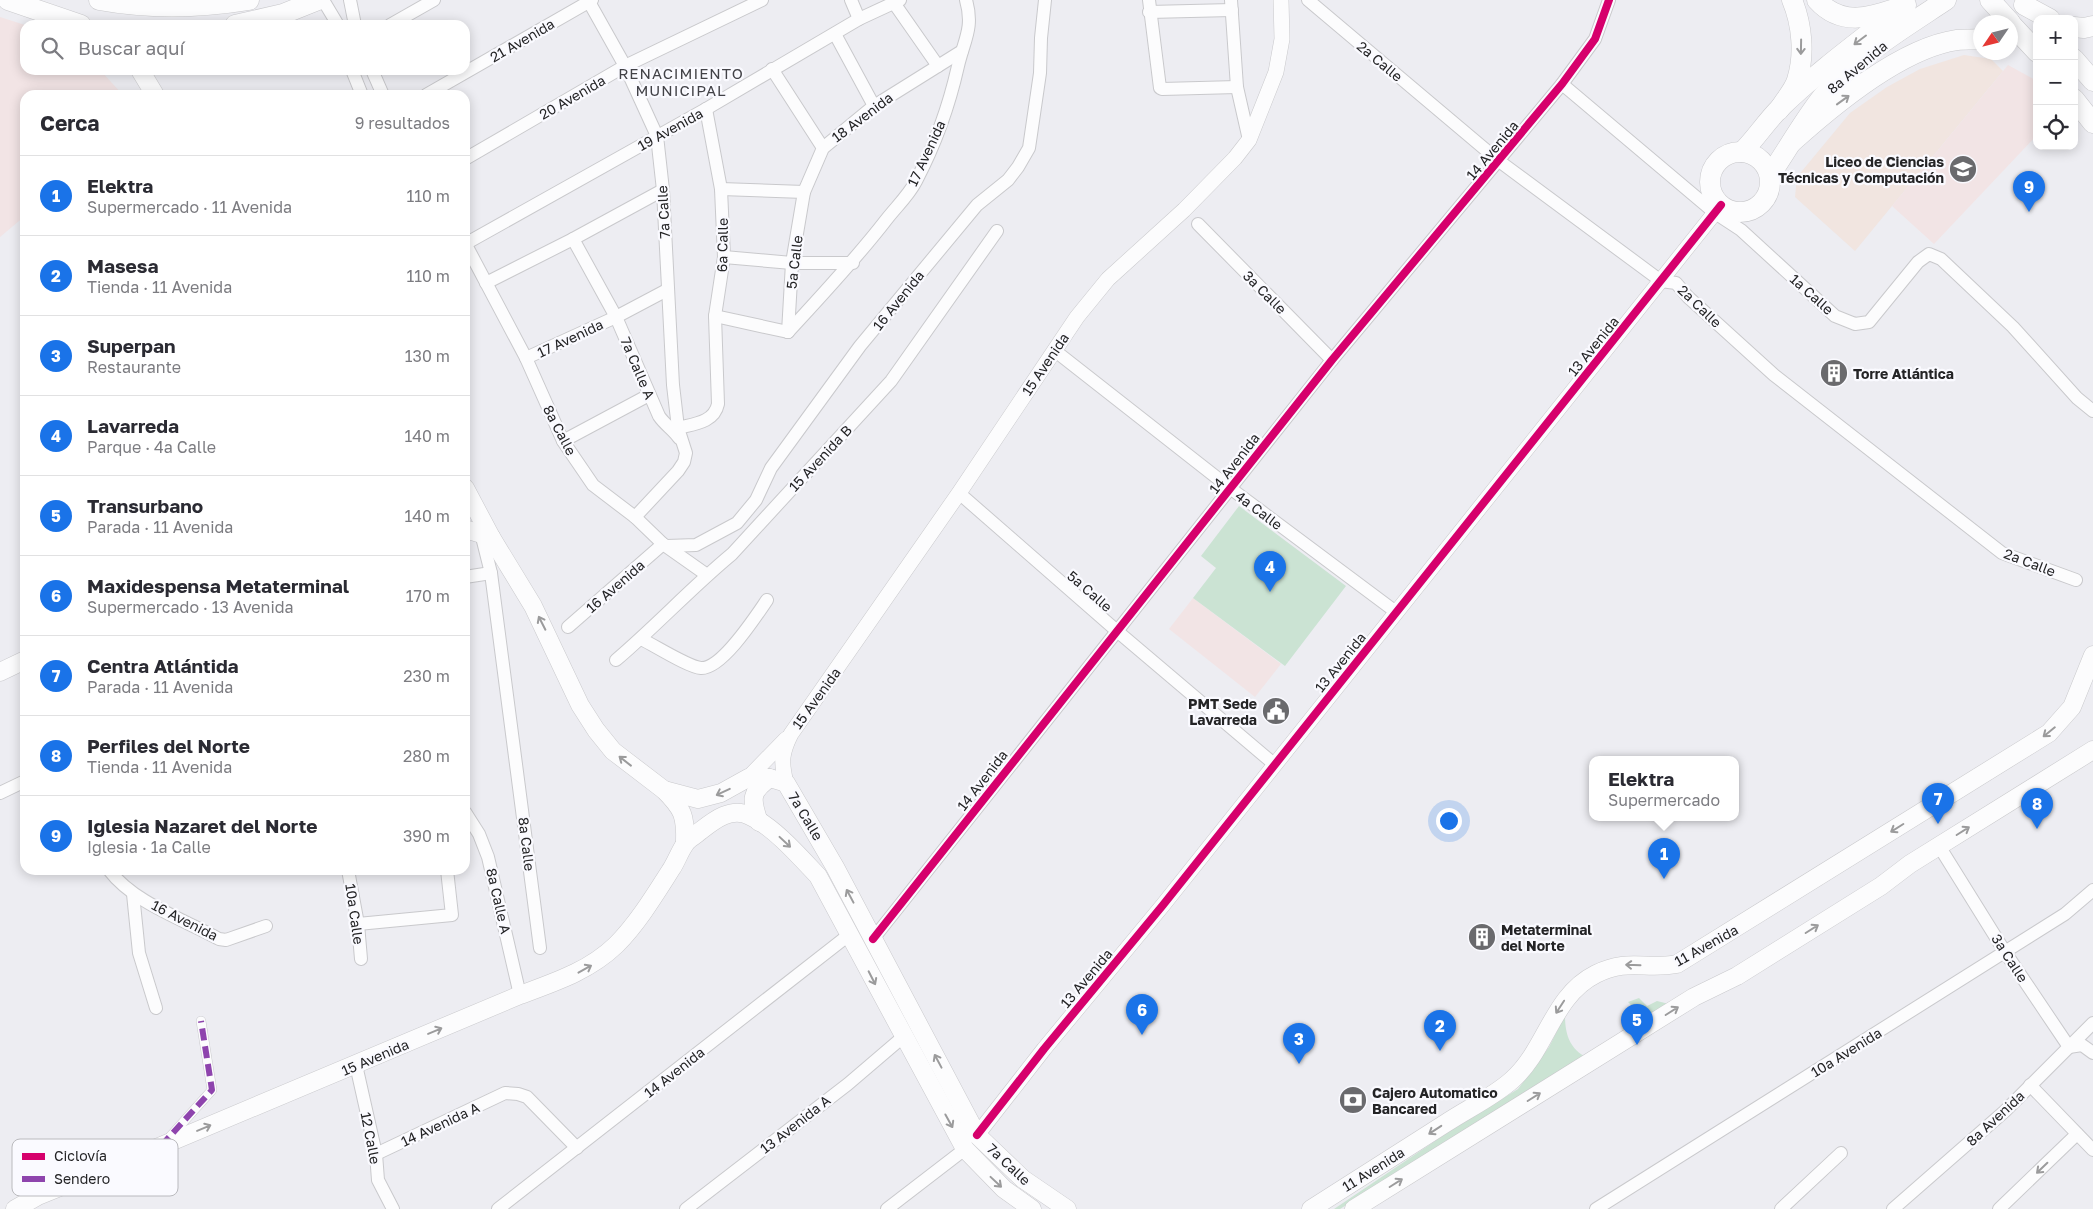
<!DOCTYPE html>
<html lang="es">
<meta charset="utf-8">
<style>
:root{--surface:#fff;--page:#f7f7f7;--text:#2b2b33;--muted:#7c7c81;--line:#e1e1e2;--accent:#1a73e8}
body{margin:0;font-family:"Golos Text",sans-serif;background:var(--page);color:var(--text)}
.controls{position:absolute;right:15px;top:15px;display:grid;overflow:hidden;border-radius:10px;box-shadow:0 2px 12px #0003}
.controls button{width:45px;height:45px;display:grid;place-items:center;padding:0;border:0;border-bottom:1px solid var(--line);background:var(--surface);color:var(--text);font:25px sans-serif}
.compass{position:absolute;left:1973px;top:15px;width:45px;height:45px;border-radius:50%;background:var(--surface);box-shadow:0 2px 12px #0003;rotate:235deg}
.you{position:absolute;left:1448px;top:820px;width:18px;height:18px;margin:-12px;border:4px solid #fff;border-radius:50%;background:#1a73e8;box-shadow:0 0 0 8px #1a73e833}
.badge{display:grid;place-items:center;width:32px;height:32px;border-radius:50%;background:var(--accent);color:#fff;font-size:16px;font-weight:700}
.pin{position:absolute;translate:-50% -41px;filter:drop-shadow(0 1px 2px #0008)}
.pin::after{content:'';position:absolute;top:26px;width:18px;height:15px;background:inherit;clip-path:polygon(0 0,100% 0,50% 100%)}
.popup{position:absolute;left:1589px;top:756px;width:150px;height:65px;box-sizing:border-box;display:grid;place-content:center;border-radius:10px;background:var(--surface);filter:drop-shadow(0 1px 4px #0005);font-size:16px;white-space:nowrap;color:var(--muted)}
.popup b{font-size:19px;color:var(--text)}
.popup::after{content:'';position:absolute;left:50%;top:100%;margin-left:-10px;border:10px solid transparent;border-top-color:var(--surface)}
.list{margin:0;padding:0;list-style:none}
h2{display:flex;justify-content:space-between;align-items:center;height:65px;margin:0;padding:0 20px;font-size:21px}
h2 small{font-size:16px;font-weight:400;color:var(--muted)}
.list li{display:grid;grid-template-columns:32px 1fr auto;gap:15px;align-items:center;box-sizing:border-box;height:80px;padding:0 20px;border-top:1px solid var(--line)}
.list b{display:block;font-size:19px;white-space:nowrap}
.list p{margin:0;font-size:16px;white-space:nowrap;color:var(--muted)}
.list em{font-size:16px;font-style:normal;color:var(--muted)}
.icon{flex:none;width:28px;height:28px;fill:none;stroke:currentColor;stroke-width:2;stroke-linecap:round;stroke-linejoin:round}
.map{position:relative;flex:none;width:2093px;height:1209px;overflow:hidden}
.search{position:absolute;background:var(--surface);box-shadow:0 2px 12px #0003;left:20px;top:20px;width:450px;height:55px;display:flex;align-items:center;gap:12px;box-sizing:border-box;padding:0 18px;border-radius:15px;color:var(--muted);font-size:19px}
.panel{position:absolute;background:var(--surface);box-shadow:0 2px 12px #0003;left:20px;top:90px;width:450px;height:785px;border-radius:15px}
.map>svg:first-child{display:block}
</style>
<div class="map">
<svg width="2093" height="1209" viewBox="0 0 2093 1209">
<rect width="100%" height="100%" fill="#ededf2"/>
<path fill="#f1e5e0" d="M1964,55l27,4 12,12 -148,180 -60,-54 2,-20 53,-64 37,-26 33,-18z"/>
<g fill="#f2e4e5">
<path d="M0,17l25,8v45h75l23,25h-98v121l-25,21z"/>
<path d="M2008,65l29,16v54l-103,109 -42,-38z"/>
<path d="M1193,598l88,66 -26,33 -86,-68z"/>
</g>
<g fill="#cbe3d3">
<path d="M1239,506l107,80 -61,80 -92,-68 23,-30 -15,-12z"/>
<path d="M1639,998l8,8 10,-5 12,3 -32,20 -14,5 -1,-3 24,-15 -1,-3 -9,2 -8,-8z"/>
<path d="M1565,1015c0,18 4,32 19,41l-244,153h-6l113,-76 71,-44 31,-42z"/>
</g>
<g fill="none" stroke-linecap="round" stroke-linejoin="round">
<defs>
<path id="pedestrian" d="M168,1139l44,-49 -11,-69"/>
<g id="minor">
<path d="M323,0l15,25"/>
<path d="M350,0l5,25"/>
<path d="M588,0l37,66 32,70 6,54 10,195 5,43 8,25 -2,9 -6,9 -43,46"/>
<path d="M851,0l8,19"/>
<path d="M1149,0l11,88 2,1 75,-2"/>
<path d="M1231,0l6,87 12,53"/>
<path d="M1308,0l191,161 162,120 15,2 12,14 86,78 228,178 74,27"/>
<path d="M894,3l44,63 24,-15"/>
<path d="M1149,12l83,-2"/>
<path d="M390,25l44,-25"/>
<path d="M835,34l39,72"/>
<path d="M772,69l51,79"/>
<path d="M352,70l10,25"/>
<path d="M372,70l11,25"/>
<path d="M1562,84l153,129 26,17 94,86 20,8 14,-2 49,-60 11,-8 12,5 72,68 64,71 16,13"/>
<path d="M426,95l166,-95"/>
<path d="M465,159l160,-93 137,-66"/>
<path d="M721,189l83,3"/>
<path d="M1198,224l134,136"/>
<path d="M573,239l43,78 43,99c6,9 14,13 20,22"/>
<path d="M465,243l61,115 37,83 30,44 42,32 28,27 44,31"/>
<path d="M465,244l241,-135 153,-90 41,-19"/>
<path d="M724,257l68,6h61"/>
<path d="M486,283l87,-44 90,-49"/>
<path d="M715,316l73,16"/>
<path d="M788,332c34,-37 68,-73 98,-112 10,-13 23,-25 30,-39 19,-36 33,-75 42,-115 6,-26 16,-38 8,-66"/>
<path d="M788,332l4,-69 12,-71 19,-44 51,-42 64,-40"/>
<path d="M1054,350l176,138 166,124"/>
<path d="M526,358l90,-41 51,-27"/>
<path d="M678,428c15,-4 36,-5 40,-24l-3,-88 9,-59 -3,-68 -15,-80"/>
<path d="M563,441l86,-46"/>
<path d="M959,493l158,138 157,133"/>
<path d="M481,533l10,40 49,375"/>
<path d="M667,546l29,-1 41,-22 19,-23 15,-32 89,-122 117,-141 31,-25 10,-13 11,-19 11,-75 1,-35 4,-38"/>
<path d="M465,577l26,-4"/>
<path d="M568,627l95,-83"/>
<path d="M641,639c13,6 47,28 60,29 21,1 55,-52 66,-68"/>
<path d="M616,660c40,-34 76,-73 116,-106l159,-173 106,-150"/>
<path d="M0,793l25,-12"/>
<path d="M465,812l14,22 9,23 32,138"/>
<path d="M1939,846l66,106 64,95 13,-2 11,8"/>
<path d="M109,870c25,33 74,49 110,69l7,1 40,-14"/>
<path d="M348,870l10,54 3,35"/>
<path d="M133,894l6,59 17,55"/>
<path d="M358,924l94,-9 -5,-45"/>
<path d="M873,939l459,-579 230,-276 33,-45 14,-39"/>
<path d="M356,1065l20,89 2,26 15,29"/>
<path d="M2030,1085l63,65"/>
<path d="M376,1154l129,-61 13,1 9,3 50,51"/>
<path d="M498,1209l352,-275"/>
<path d="M686,1209l162,-125 55,-47"/>
<path d="M887,1209l78,-60"/>
<path d="M1596,1209l469,-295 28,-24"/>
<path d="M1781,1209l60,-56"/>
<path d="M1893,1209l112,-98 88,-88"/>
<path d="M1999,1209l78,-75"/>
</g>
<g id="tertiary">
<path d="M748,778l38,-39"/>
<path d="M786,783c-5,-21 -5,-29 5,-49l168,-241 118,-176 31,-38 76,-69 51,-52 14,-18 27,-68 6,-33 -1,-39"/>
<path d="M977,1135l67,-86 119,-144 558,-700"/>
</g>
<g id="secondary">
<path d="M140,70l15,25"/>
<path d="M465,488l26,49 42,69 47,99 16,25 17,21 51,39 34,9 23,-6 27,-15h22l16,5 49,84 142,268 46,44 44,30"/>
<path d="M465,529l26,8"/>
<path d="M0,672l25,-12"/>
<path d="M664,790c19,19 22,26 21,53"/>
<path d="M759,822c-8,-23 -9,-30 11,-44"/>
<path d="M15,1209l23,-13 123,-50 359,-151c35,-13 69,-24 96,-50 22,-22 40,-52 56,-77 5,-8 8,-17 13,-24 3,-5 10,-8 14,-12 14,-11 32,-26 51,-16 24,11 50,41 68,60l147,273 39,40 28,20"/>
<path d="M1311,1209c45,-29 90,-57 135,-86 21,-14 47,-26 66,-43 35,-31 40,-84 84,-106 32,-16 49,-4 81,-10l372,-231 23,-26 21,-52"/>
<path d="M1354,1209l340,-212 43,-21 144,-90 29,-22 183,-114"/>
</g>
<g id="primary">
<path d="M1742,152c14,-14 24,-30 38,-44 38,-37 81,-68 123,-101"/>
<circle cx="1740" cy="182" r="30"/>
<path d="M1770,175c18,-26 33,-54 53,-79 32,-39 81,-68 123,-96"/>
</g>
<g id="trunk">
<path d="M8,0l73,25"/>
<path d="M99,0c49,9 101,8 150,0"/>
<path d="M1817,0c26,29 58,16 89,5"/>
<path d="M1990,0l20,22"/>
<path d="M2024,5l26,14"/>
<path d="M2010,23l27,29"/>
<path d="M235,25l48,-11 35,-14"/>
<path d="M2074,27l10,1 9,-2"/>
<path d="M2074,59l19,22"/>
<path d="M2074,99l19,24"/>
<path d="M1779,110c5,-9 15,-20 18,-30 8,-25 5,-56 -5,-80"/>
<path d="M1792,142c41,-37 109,-94 165,-102 8,-1 16,0 23,-1"/>
</g>
</defs>
<use href="#pedestrian" stroke="#c9c9cc" stroke-width="10"/>
<use href="#minor" stroke="#c9c9cc" stroke-width="14"/>
<use href="#tertiary" stroke="#c9c9cc" stroke-width="16"/>
<use href="#secondary" stroke="#c9c9cc" stroke-width="19"/>
<use href="#primary" stroke="#c9c9cc" stroke-width="21"/>
<use href="#trunk" stroke="#c9c9cc" stroke-width="21"/>
<use href="#pedestrian" stroke="#fcfcfd" stroke-width="9"/>
<use href="#minor" stroke="#fcfcfd" stroke-width="12"/>
<use href="#tertiary" stroke="#fcfcfd" stroke-width="15"/>
<use href="#secondary" stroke="#fcfcfd" stroke-width="18"/>
<use href="#primary" stroke="#fcfcfd" stroke-width="20"/>
<use href="#trunk" stroke="#fcfcfd" stroke-width="20"/>
<path stroke="#8e44ad" stroke-width="6" stroke-dasharray="12 6" stroke-linecap="butt" d="M161,1146l51,-56 -11,-69"/>
<defs>
<g id="cycleway">
<path d="M873,939l459,-579 230,-276 33,-45 14,-39"/>
<path d="M977,1135l67,-86 119,-144 558,-700"/>
</g>
</defs>
<use href="#cycleway" stroke="#fafaff" stroke-width="11"/>
<use href="#cycleway" stroke="#d6006c" stroke-width="8"/>
</g>
<defs><path id="oneway-shaft" d="M-6 0H5M1.5-3L5.5 0L1.5 3" fill="none" stroke-width="1.6" stroke-linecap="round" stroke-linejoin="round" transform="scale(1.25)"/></defs>
<g stroke="#9b9b9c">
<use href="#oneway-shaft" transform="translate(1860 40) rotate(143)"/>
<use href="#oneway-shaft" transform="translate(1801 47) rotate(91)"/>
<use href="#oneway-shaft" transform="translate(1843 100) rotate(-36)"/>
<use href="#oneway-shaft" transform="translate(542 623) rotate(-117)"/>
<use href="#oneway-shaft" transform="translate(2049 732) rotate(141)"/>
<use href="#oneway-shaft" transform="translate(625 761) rotate(-142)"/>
<use href="#oneway-shaft" transform="translate(723 792) rotate(155)"/>
<use href="#oneway-shaft" transform="translate(1897 828) rotate(148)"/>
<use href="#oneway-shaft" transform="translate(1963 831) rotate(-32)"/>
<use href="#oneway-shaft" transform="translate(785 842) rotate(43)"/>
<use href="#oneway-shaft" transform="translate(850 896) rotate(-118)"/>
<use href="#oneway-shaft" transform="translate(1812 929) rotate(-32)"/>
<use href="#oneway-shaft" transform="translate(1633 965) rotate(-178)"/>
<use href="#oneway-shaft" transform="translate(585 969) rotate(-29)"/>
<use href="#oneway-shaft" transform="translate(872 978) rotate(63)"/>
<use href="#oneway-shaft" transform="translate(1560 1007) rotate(123)"/>
<use href="#oneway-shaft" transform="translate(1672 1011) rotate(-32)"/>
<use href="#oneway-shaft" transform="translate(435 1031) rotate(-23)"/>
<use href="#oneway-shaft" transform="translate(938 1061) rotate(-118)"/>
<use href="#oneway-shaft" transform="translate(1534 1097) rotate(-32)"/>
<use href="#oneway-shaft" transform="translate(949 1121) rotate(61)"/>
<use href="#oneway-shaft" transform="translate(204 1128) rotate(-23)"/>
<use href="#oneway-shaft" transform="translate(1435 1130) rotate(147)"/>
<use href="#oneway-shaft" transform="translate(2042 1168) rotate(136)"/>
<use href="#oneway-shaft" transform="translate(996 1182) rotate(43)"/>
<use href="#oneway-shaft" transform="translate(1396 1183) rotate(-32)"/>
</g>
<defs>
<symbol id="school-disc" viewBox="-11 -11 22 22"><circle r="9.5" fill="#6a6a6d" stroke="#fafaff"/><path d="M0-5L7-2L0 1L-7-2ZM-4 1L0 2.5L4 1V4Q0 6-4 4Z" fill="#fff"/></symbol>
<symbol id="building-disc" viewBox="-11 -11 22 22"><circle r="9.5" fill="#6a6a6d" stroke="#fafaff"/><path d="M-4-6H4V6H1V3H-1V6H-4ZM-2.5-4.3h1.7v1.8h-1.7ZM.8-4.3h1.7v1.8H.8ZM-2.5-1h1.7V.8h-1.7ZM.8-1h1.7V.8H.8Z" fill="#fff"/></symbol>
<symbol id="civic-disc" viewBox="-11 -11 22 22"><circle r="9.5" fill="#6a6a6d" stroke="#fafaff"/><path d="M-.6-6.5H3V-4.5H.6V-3L4-1V1h2V6H-6V1h2V-1L-.6-3ZM-1.2 2.5V6h2.4V2.5Z" fill="#fff"/></symbol>
<symbol id="bank-disc" viewBox="-11 -11 22 22"><circle r="9.5" fill="#6a6a6d" stroke="#fafaff"/><path d="M-6-4H6V4H-6ZM0-2.3a2.3 2.3 0 1 0 0 4.6a2.3 2.3 0 1 0 0-4.6Z" fill="#fff"/></symbol>
</defs>
<g fill-rule="evenodd">
<use href="#school-disc" x="1947" y="153" width="32" height="32"/>
<use href="#building-disc" x="1818" y="357" width="32" height="32"/>
<use href="#civic-disc" x="1260" y="695" width="32" height="32"/>
<use href="#building-disc" x="1466" y="921" width="32" height="32"/>
<use href="#bank-disc" x="1337" y="1084" width="32" height="32"/>
</g>
<g text-anchor="middle" dominant-baseline="central" stroke-width="4.5" stroke-linejoin="round" paint-order="stroke">
<g font-size="14" fill="#242426" stroke="#fafaff">
<text transform="translate(522 40) rotate(-30)">21 Avenida</text>
<text transform="translate(1380 61) rotate(40)">2a Calle</text>
<text transform="translate(1857 67) rotate(-40)">8a Avenida</text>
<text transform="translate(572 97) rotate(-30)">20 Avenida</text>
<text transform="translate(862 117) rotate(-37)">18 Avenida</text>
<text transform="translate(670 129) rotate(-29)">19 Avenida</text>
<text transform="translate(1492 150) rotate(-50)">14 Avenida</text>
<text transform="translate(926 153) rotate(-65)">17 Avenida</text>
<text transform="translate(663 212) rotate(-93)">7a Calle</text>
<text transform="translate(722 245) rotate(-89)">6a Calle</text>
<text transform="translate(794 262) rotate(-83)">5a Calle</text>
<text transform="translate(1265 292) rotate(45)">3a Calle</text>
<text transform="translate(1812 294) rotate(42)">1a Calle</text>
<text transform="translate(898 300) rotate(-51)">16 Avenida</text>
<text transform="translate(1700 306) rotate(44)">2a Calle</text>
<text transform="translate(570 338) rotate(-25)">17 Avenida</text>
<text transform="translate(1593 346) rotate(-51)">13 Avenida</text>
<text transform="translate(1045 364) rotate(-56)">15 Avenida</text>
<text transform="translate(638 368) rotate(67)">7a Calle A</text>
<text transform="translate(560 430) rotate(62)">8a Calle</text>
<text transform="translate(820 458) rotate(-47)">15 Avenida B</text>
<text transform="translate(1234 463) rotate(-52)">14 Avenida</text>
<text transform="translate(1259 510) rotate(37)">4a Calle</text>
<text transform="translate(2030 562) rotate(21)">2a Calle</text>
<text transform="translate(615 586) rotate(-41)">16 Avenida</text>
<text transform="translate(1090 591) rotate(41)">5a Calle</text>
<text transform="translate(1340 662) rotate(-51)">13 Avenida</text>
<text transform="translate(816 698) rotate(-54)">15 Avenida</text>
<text transform="translate(982 780) rotate(-52)">14 Avenida</text>
<text transform="translate(806 816) rotate(59)">7a Calle</text>
<text transform="translate(527 844) rotate(83)">8a Calle</text>
<text transform="translate(499 901) rotate(77)">8a Calle A</text>
<text transform="translate(355 914) rotate(82)">10a Calle</text>
<text transform="translate(185 920) rotate(27)">16 Avenida</text>
<text transform="translate(1706 945) rotate(-29)">11 Avenida</text>
<text transform="translate(2010 958) rotate(57)">3a Calle</text>
<text transform="translate(1086 978) rotate(-50)">13 Avenida</text>
<text transform="translate(1846 1052) rotate(-32)">10a Avenida</text>
<text transform="translate(375 1057) rotate(-23)">15 Avenida</text>
<text transform="translate(674 1072) rotate(-38)">14 Avenida</text>
<text transform="translate(1995 1118) rotate(-43)">8a Avenida</text>
<text transform="translate(440 1124) rotate(-25)">14 Avenida A</text>
<text transform="translate(795 1124) rotate(-38)">13 Avenida A</text>
<text transform="translate(371 1138) rotate(79)">12 Calle</text>
<text transform="translate(1009 1164) rotate(43)">7a Calle</text>
<text transform="translate(1373 1169) rotate(-32)">11 Avenida</text>
</g>
<g font-size="14" font-weight="bold" fill="#242426" stroke="#fafaff" text-anchor="start">
<text x="1944" y="161" text-anchor="end">Liceo de Ciencias<tspan x="1944" dy="16">Técnicas y Computación</tspan></text>
<text x="1853" y="373">Torre Atlántica</text>
<text x="1257" y="703" text-anchor="end">PMT Sede<tspan x="1257" dy="16">Lavarreda</tspan></text>
<text x="1501" y="929">Metaterminal<tspan x="1501" dy="16">del Norte</tspan></text>
<text x="1372" y="1092">Cajero Automatico<tspan x="1372" dy="16">Bancared</tspan></text>
</g>
<g font-size="15" letter-spacing="1" fill="#424247" stroke="#fafaff">
<text x="681" y="73">RENACIMIENTO<tspan x="681" dy="17">MUNICIPAL</tspan></text>
</g>
</g>
<rect x="12" y="1139" width="166" height="57" rx="8" fill="#fafaff" stroke="#bababe" stroke-width="1"/>
<rect x="22" y="1153" width="23" height="7" fill="#d6006c"/>
<rect x="22" y="1176" width="23" height="6" fill="#8e44ad"/>
<g font-size="14" fill="#242426">
<text x="54" y="1161">Ciclovía</text>
<text x="54" y="1184">Sendero</text>
</g>
</svg>
<div class="controls">
<button>+</button>
<button>−</button>
<button><svg class="icon" aria-label="locate" viewBox="0 0 24 24"><circle cx="12" cy="12" r="6"/><path d="M12 2v4M12 18v4M2 12h4M18 12h4"/></svg></button>
</div>
<svg class="compass" viewBox="-18 -18 36 36"><path d="M0-13l5 13h-10z" fill="#e53935"/><path d="M0 13l5-13h-10z" fill="#7c7c81"/></svg>
<div class="you"></div>
<div class="pin badge" style="left:1664px;top:879px">1</div>
<div class="popup"><b>Elektra</b>Supermercado</div>
<div class="pin badge" style="left:1440px;top:1051px">2</div>
<div class="pin badge" style="left:1299px;top:1064px">3</div>
<div class="pin badge" style="left:1270px;top:592px">4</div>
<div class="pin badge" style="left:1637px;top:1045px">5</div>
<div class="pin badge" style="left:1142px;top:1035px">6</div>
<div class="pin badge" style="left:1938px;top:824px">7</div>
<div class="pin badge" style="left:2037px;top:829px">8</div>
<div class="pin badge" style="left:2029px;top:212px">9</div>
<div class="search"><svg class="icon" aria-label="search" viewBox="0 0 24 24"><circle cx="10" cy="10" r="6"/><path d="M15 15l6 6"/></svg>Buscar aquí</div>
<section class="panel">
<h2>Cerca<small>9 resultados</small></h2>
<ul class="list">
<li><span class="badge">1</span><div><b>Elektra</b><p>Supermercado · 11 Avenida</p></div><em>110 m</em></li>
<li><span class="badge">2</span><div><b>Masesa</b><p>Tienda · 11 Avenida</p></div><em>110 m</em></li>
<li><span class="badge">3</span><div><b>Superpan</b><p>Restaurante</p></div><em>130 m</em></li>
<li><span class="badge">4</span><div><b>Lavarreda</b><p>Parque · 4a Calle</p></div><em>140 m</em></li>
<li><span class="badge">5</span><div><b>Transurbano</b><p>Parada · 11 Avenida</p></div><em>140 m</em></li>
<li><span class="badge">6</span><div><b>Maxidespensa Metaterminal</b><p>Supermercado · 13 Avenida</p></div><em>170 m</em></li>
<li><span class="badge">7</span><div><b>Centra Atlántida</b><p>Parada · 11 Avenida</p></div><em>230 m</em></li>
<li><span class="badge">8</span><div><b>Perfiles del Norte</b><p>Tienda · 11 Avenida</p></div><em>280 m</em></li>
<li><span class="badge">9</span><div><b>Iglesia Nazaret del Norte</b><p>Iglesia · 1a Calle</p></div><em>390 m</em></li>
</ul>
</section>
</div>
